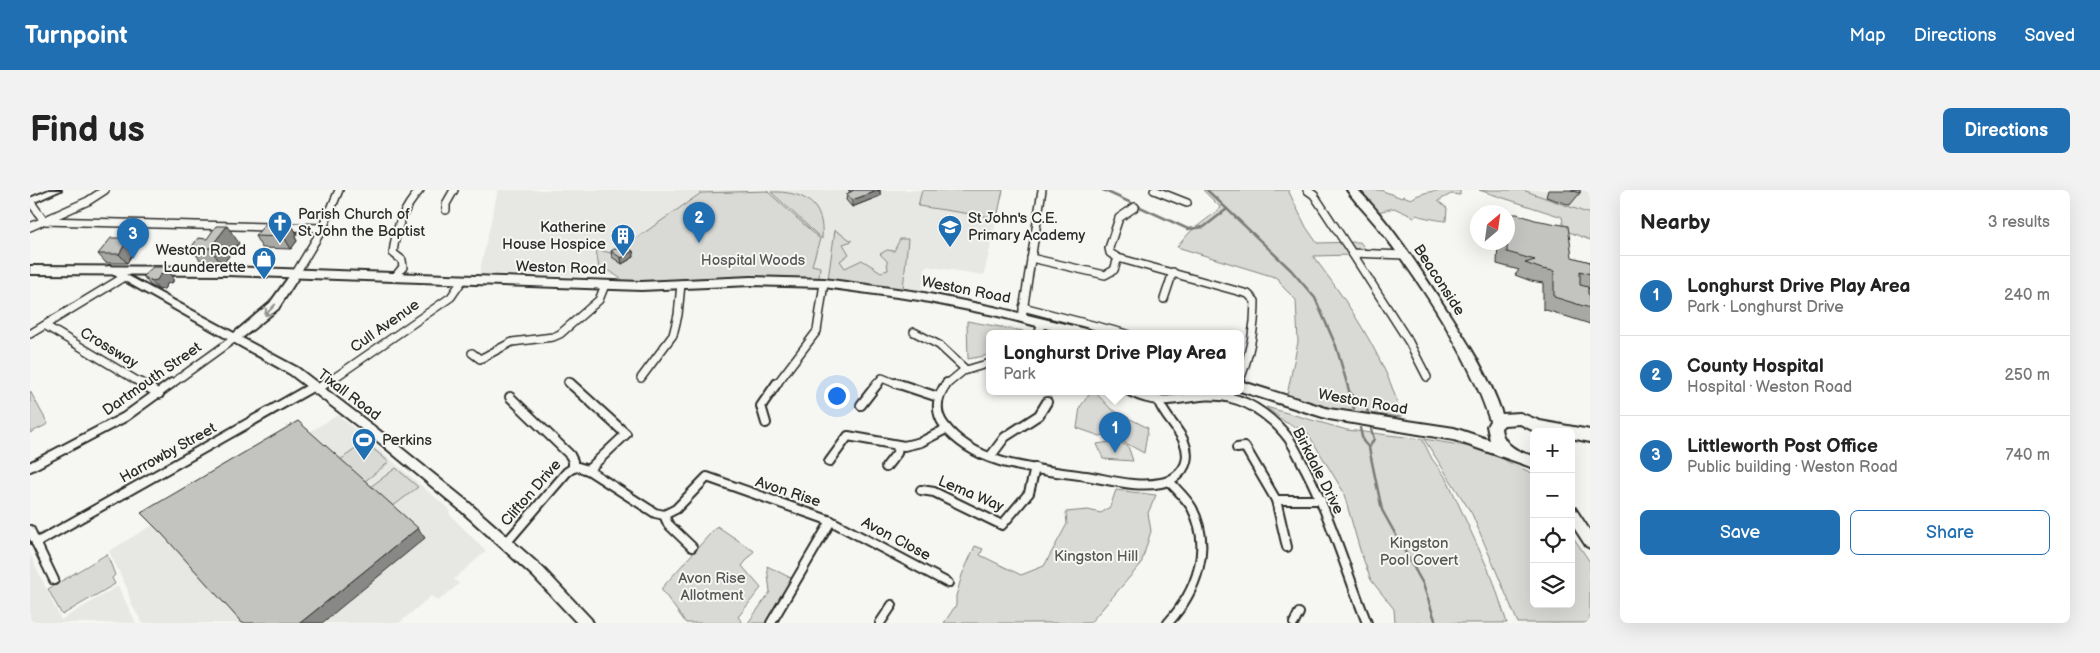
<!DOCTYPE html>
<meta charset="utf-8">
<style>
:root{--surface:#fff;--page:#f2f2f2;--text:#222;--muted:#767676;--line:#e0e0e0;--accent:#1f6fb2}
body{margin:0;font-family:"Balsamiq Sans",sans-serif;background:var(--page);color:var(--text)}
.controls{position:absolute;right:15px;bottom:15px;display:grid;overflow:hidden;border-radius:8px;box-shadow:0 5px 20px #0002}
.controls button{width:45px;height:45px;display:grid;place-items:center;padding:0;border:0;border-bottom:1px solid var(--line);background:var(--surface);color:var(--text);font:25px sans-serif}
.compass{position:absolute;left:1440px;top:15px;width:45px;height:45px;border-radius:50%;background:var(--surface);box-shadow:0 5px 20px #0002;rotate:29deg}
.you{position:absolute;left:806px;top:205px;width:18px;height:18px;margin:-12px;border:4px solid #fff;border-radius:50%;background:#1a73e8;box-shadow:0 0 0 8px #1a73e833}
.badge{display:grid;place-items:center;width:32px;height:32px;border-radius:50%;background:var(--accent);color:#fff;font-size:16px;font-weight:700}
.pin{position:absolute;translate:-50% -41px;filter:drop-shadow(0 1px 2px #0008)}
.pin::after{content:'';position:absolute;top:26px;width:18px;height:15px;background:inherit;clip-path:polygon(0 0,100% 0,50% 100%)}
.popup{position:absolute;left:956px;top:140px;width:258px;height:65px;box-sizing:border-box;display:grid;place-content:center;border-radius:8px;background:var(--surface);filter:drop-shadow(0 1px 4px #0005);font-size:16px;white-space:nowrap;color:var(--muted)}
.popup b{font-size:19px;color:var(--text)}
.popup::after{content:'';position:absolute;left:50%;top:100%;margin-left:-10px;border:10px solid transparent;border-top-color:var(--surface)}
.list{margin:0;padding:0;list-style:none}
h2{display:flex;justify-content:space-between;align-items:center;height:65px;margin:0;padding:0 20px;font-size:21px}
h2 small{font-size:16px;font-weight:400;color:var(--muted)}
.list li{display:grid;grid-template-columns:32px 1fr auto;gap:15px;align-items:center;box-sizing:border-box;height:80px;padding:0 20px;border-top:1px solid var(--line)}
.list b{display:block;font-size:19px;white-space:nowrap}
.list p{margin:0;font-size:16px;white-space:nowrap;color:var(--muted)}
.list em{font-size:16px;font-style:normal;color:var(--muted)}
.actions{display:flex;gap:10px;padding:15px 20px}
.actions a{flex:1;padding:11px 0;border:1px solid var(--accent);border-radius:8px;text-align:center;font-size:18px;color:var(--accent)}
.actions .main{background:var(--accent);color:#fff}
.icon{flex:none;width:28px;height:28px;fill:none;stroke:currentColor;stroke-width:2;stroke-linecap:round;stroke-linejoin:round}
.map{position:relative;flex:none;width:1560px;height:433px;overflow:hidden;border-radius:8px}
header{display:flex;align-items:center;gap:30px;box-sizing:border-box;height:70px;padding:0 25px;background:var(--accent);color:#fff}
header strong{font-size:24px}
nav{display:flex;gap:28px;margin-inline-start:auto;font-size:18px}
.intro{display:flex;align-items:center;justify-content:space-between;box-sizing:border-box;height:120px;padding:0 30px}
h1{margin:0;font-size:35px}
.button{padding:12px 22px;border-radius:8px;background:var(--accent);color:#fff;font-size:18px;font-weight:700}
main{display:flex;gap:30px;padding:0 30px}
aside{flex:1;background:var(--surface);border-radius:8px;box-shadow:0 5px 20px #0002}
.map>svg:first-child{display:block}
</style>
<header>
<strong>Turnpoint</strong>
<nav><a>Map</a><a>Directions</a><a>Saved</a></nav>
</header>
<div class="intro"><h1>Find us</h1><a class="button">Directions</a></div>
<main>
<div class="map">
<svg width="1560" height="433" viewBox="0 0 1560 433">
<rect width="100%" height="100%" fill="#f6f6f2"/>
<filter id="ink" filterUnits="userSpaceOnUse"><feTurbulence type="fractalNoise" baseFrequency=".02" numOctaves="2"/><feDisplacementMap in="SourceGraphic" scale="10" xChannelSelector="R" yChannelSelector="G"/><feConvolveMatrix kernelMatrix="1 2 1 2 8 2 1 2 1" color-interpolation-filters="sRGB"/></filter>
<g filter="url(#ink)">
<g fill="#e7e7e3">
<path d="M468,0h505l-19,85 -58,-9 -5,25 -18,-4 -93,-11 -83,2 -248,-4z"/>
<path d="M1469,0h91v27z"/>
<path d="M308,225l111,94 1,6 36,36 -32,28 5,5 -21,17 -7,-5 -32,27h-257l-11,-20 -4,-15 -18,-37z"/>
<path d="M0,364l31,66 57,-34 18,37h-106z"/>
</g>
<g fill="#d9d9d5" stroke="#828280">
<path d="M892,0h81l-6,28 -79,-12z"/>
<path d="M1173,0h85l18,37 11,16 43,-1 7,9 -15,4 -39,1c28,37 54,75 73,117 7,14 11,30 16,44l-69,-8 -46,-14 11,-53 -2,-42 -13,-13 -5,-9 -101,-31 13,-15 31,-24z"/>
<path d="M1325,0h25l22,8 1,-2 8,3c13,-9 32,-9 49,-9v5l-9,-1 -13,7 9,7 -1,13c-4,0 -26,-4 -29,-6l-3,2 -20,-9 -20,5z"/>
<path d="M1449,0h44l67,24v26l-26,-10 -2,-13z"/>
<path d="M737,1l53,48 -8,26 8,2 -1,11h-114l-80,4 -15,-11 -11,-2 -3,-20 18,5 87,-61z"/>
<path d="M741,2c32,-1 54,11 51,47z"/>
<path d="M805,40l17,11 -9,3 6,10 -9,7 5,7 17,-8 19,12 7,-2 -1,-9 -7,-7 7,-4 7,1 6,-12h8l-5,50 -75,-10z"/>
<path d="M937,131l56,10v3h-33v21l-22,4z"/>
<path d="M0,201l18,33 -18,9z"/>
<path d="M1061,202h4l16,17 37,19 -4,25 -35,-19 -9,2 -23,-8 3,-21z"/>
<path d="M1236,217l81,23 75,9 10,20 15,20 46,101 14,43h-112l-1,-14 -23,-29 -11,-30 -17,-59 -36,-59 -22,-10z"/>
<path d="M1394,249l65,11 21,13 24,11v130h37v-70l19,28v61h-72l-46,-109z"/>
<path d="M1086,251l12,5 5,15 -30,-2 -6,-15z"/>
<path d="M335,252l24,20 -25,20 -24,-22z"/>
<path d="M366,278l22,19 -26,20 -22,-20z"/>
<path d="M1086,300l40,5 -8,18 3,18 -10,33 -51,59h-146l12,-18v-9l6,-21 13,-29 8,3 -3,6 41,20 23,-9 23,-42 -1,-12 22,-2 13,3 9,-6z"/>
<path d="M687,336l37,25 -12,15 19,22 -23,29 5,6h-57l-25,-34z"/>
<path d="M77,364l8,21 -3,3 3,6 -53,31 -14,-26z"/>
<path d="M737,376l26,13 -25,44h-20l22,-31z"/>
</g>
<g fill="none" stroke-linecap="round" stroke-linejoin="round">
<g stroke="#7a7a78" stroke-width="2.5">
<path d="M1073,0l85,39 16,-2 23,-18"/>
<path d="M1177,0l84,80 24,28 21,48 14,48 15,12 3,6"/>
<path d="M1320,205l4,14"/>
<path d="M1330,238l3,13 6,7"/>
<path d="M1341,239l3,10 -5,9 13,62 41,74 13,39"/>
</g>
<defs>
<g id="street-far1">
<path d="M1124,0l33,13"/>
<path d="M1277,0l7,5 38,58 52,2"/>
<path d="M0,11l14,20 227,6"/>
<path d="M416,20v-6l8,-14"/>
<path d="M0,37l58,-26 17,-11"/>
<path d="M253,37l40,1"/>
<path d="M1322,63l57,89 18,35"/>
<path d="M1001,68l74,17 9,-5 4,-12 130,36 7,7c0,28 -5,53 -15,79"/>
<path d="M1088,68l-8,-5 -1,-5 10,-30 16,-11"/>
<path d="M266,83l27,-45 16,-38"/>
<path d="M364,88l9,-11 -1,-7 -9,-7c3,-26 10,-44 27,-63"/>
<path d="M1134,109l9,-27"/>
<path d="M993,117l104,27"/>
<path d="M992,127l20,-127"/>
<path d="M16,136l98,59"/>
<path d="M884,142l25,13 26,24"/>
<path d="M0,144l94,-57"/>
<path d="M1008,144l4,-11"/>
<path d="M442,163l8,6 32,-17 41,-5 7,-3 39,-34 6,-15"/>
<path d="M611,188l32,-43 5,-20 3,-31"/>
<path d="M538,192l3,3"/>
<path d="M140,195l65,-47"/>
<path d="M294,195l127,-88 11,-16"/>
<path d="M746,195l41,-54 7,-48"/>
<path d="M847,195l5,-7 17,7"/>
<path d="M916,195l17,-14 27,-8"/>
</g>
<g id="street">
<path d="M111,193l18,11"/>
<path d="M540,193l56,51 -38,36"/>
<path d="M866,193l42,14"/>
<path d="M917,193c-10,13 -13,28 -3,42 32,42 94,44 142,51 25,4 50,12 75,7 11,-2 22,-10 25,-21 6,-24 -19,-39 -27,-60"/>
<path d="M288,199l8,-6"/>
<path d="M1101,202c40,20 61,-4 100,6 22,5 44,22 58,41 6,9 11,20 16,29 26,50 41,103 62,155"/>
<path d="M831,215l17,-22"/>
<path d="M736,233l-5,-17 16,-23"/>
<path d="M1207,258l8,-1 31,53h45"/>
<path d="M960,267l15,-20 34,-22 8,-13"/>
<path d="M799,272l19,-26 56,10 17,-4 25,-13"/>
<path d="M0,277l95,-50 47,-34"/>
<path d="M856,277l11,-14 1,-7"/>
<path d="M543,278l5,-1 10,3 67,43 9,2 4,9 24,23"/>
<path d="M891,300l13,2 68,33 27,-32 6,-25"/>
<path d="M1246,310l11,47"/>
<path d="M634,325l12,-6 31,-32 124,44 117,62"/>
<path d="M0,340l24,50"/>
<path d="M477,352l60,-70 6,-4v-7l-3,-6 -60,-58"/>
<path d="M6,353l278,-157"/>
<path d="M741,433l60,-102"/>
<path d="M850,433l12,-18"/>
<path d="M1138,433c28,-31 45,-74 24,-115 -6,-10 -15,-18 -23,-27"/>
<path d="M1264,433l5,-10"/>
</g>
<g id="secondary">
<path d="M19,0h12l-31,14v-6z"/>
<path d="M80,76l124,67 36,-30 23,-32h6l2,2 -23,36 -36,29 56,30 91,70 78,63 76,67 48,51 2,4h-16l-44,-47 -74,-67 -78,-65 -91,-70 -183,-103 -2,-2 2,-2z"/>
<path d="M1541,317l4,1 15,23v17l-4,-2 -15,-23z"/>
</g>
<g id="highway">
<path d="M1317,0h11c34,35 60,76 86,116 22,34 45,69 58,108l18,-1 20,8 50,9v12l-19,-4v-6h-35l-16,-8 -16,1 -3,3c1,16 18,25 33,28v12l-80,-28 -125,-21 -89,-28v-10l89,28 125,19 36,12 -3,-14 3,-5c-20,-64 -68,-136 -109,-190 -11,-14 -24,-27 -34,-41z"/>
<path d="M0,76l197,1 414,15 110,-5 73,2 95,13 75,15 91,22 5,2 1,3h-23l-74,-19 -75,-15 -95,-13 -73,-2 -110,5 -414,-15 -197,-1z"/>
</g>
</defs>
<use href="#street-far1" stroke="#2b2b2b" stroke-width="10"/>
<use href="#street" stroke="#2b2b2b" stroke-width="12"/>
<use href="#secondary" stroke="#2b2b2b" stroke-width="4"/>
<use href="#highway" stroke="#2b2b2b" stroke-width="4"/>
<use href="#street-far1" stroke="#f6f6f2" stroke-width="7"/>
<use href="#street" stroke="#f6f6f2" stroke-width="8"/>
<use href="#secondary" fill="#f6f6f2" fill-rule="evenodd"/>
<use href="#highway" fill="#f6f6f2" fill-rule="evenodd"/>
</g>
<g fill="#a8a8a5" stroke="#2b2b2b">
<path d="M818,0h32v6l-28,11 -6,-7 1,-6 3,-2z"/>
<path d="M1518,0h32v3l-10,12 -24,-8z"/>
<path d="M260,32l7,12 -2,3 2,4 -6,8 -29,-1 -7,-12z"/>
<path d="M99,48l8,9 -10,16h-21l-8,-9z"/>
<path d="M177,49l32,4 -17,22h-18l-13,-17z"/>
<path d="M1468,52h10l82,20v27l-2,-1v6l2,2v28l-47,-15v-26l-12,-2 -16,-6 4,-5 -22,-6z"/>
<path d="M581,61h22l1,6 -12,7 -10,-7z"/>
<path d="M113,86l30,1v5l-6,2 -3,5 -5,1 -9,-5z"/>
</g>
<g fill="#888886" stroke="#2b2b2b">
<path d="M850,0v6l-28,11v-7z"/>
<path d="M260,32l7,12 -2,3 2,4 -6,8 -7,-12 1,-9z"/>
<path d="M197,36l12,17 -17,22 -12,-17z"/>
<path d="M99,48l8,9 -10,16 -8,-9z"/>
<path d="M603,61l1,6 -12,7 -1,-6z"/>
<path d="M136,77l7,10v5l-6,2 -3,5 -5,1 -8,-9z"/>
<path d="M388,338l7,10 -103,85h-22z"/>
</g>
<g fill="#c3c3c0" stroke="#2b2b2b">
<path d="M824,0h26l-28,10 -5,-6z"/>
<path d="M1541,0h9v3z"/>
<path d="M1478,24h9l18,6 33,6 4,31 18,5v12l-10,-3v14l8,2v7l2,2v12l-36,-11v-26l-12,-2 -17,-6 10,-3 -28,-8z"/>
<path d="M238,31l22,1 -5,6 4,1 -5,8 -29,-1z"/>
<path d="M186,36h11l-17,22h-19l7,-10 9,1z"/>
<path d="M81,48h18l-10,16h-21z"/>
<path d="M593,54l10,7 -12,7 -10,-7z"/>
<path d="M123,77h13v6l-6,2 -3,5 -6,1 -8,-5z"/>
<path d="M268,231l120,107 -118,95h-58l-79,-88 -22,-22z"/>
</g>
<defs><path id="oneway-shaft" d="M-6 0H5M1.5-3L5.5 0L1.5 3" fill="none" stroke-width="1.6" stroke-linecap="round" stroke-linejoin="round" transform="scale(1.25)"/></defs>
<use stroke="#90908e" href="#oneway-shaft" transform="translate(240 120) rotate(133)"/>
</g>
<defs>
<symbol id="church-pin" viewBox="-11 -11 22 30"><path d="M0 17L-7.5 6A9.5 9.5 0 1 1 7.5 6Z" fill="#1f6fb2" stroke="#f6f6f2"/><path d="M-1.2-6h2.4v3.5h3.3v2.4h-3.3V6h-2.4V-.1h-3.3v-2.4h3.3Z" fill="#fff"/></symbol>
<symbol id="school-pin" viewBox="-11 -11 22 30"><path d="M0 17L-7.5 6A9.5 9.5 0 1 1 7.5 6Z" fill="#1f6fb2" stroke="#f6f6f2"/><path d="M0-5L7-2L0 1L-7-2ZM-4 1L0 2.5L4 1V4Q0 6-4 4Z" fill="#fff"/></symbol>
<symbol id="building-pin" viewBox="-11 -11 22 30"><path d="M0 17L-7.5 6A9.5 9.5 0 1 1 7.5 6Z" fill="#1f6fb2" stroke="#f6f6f2"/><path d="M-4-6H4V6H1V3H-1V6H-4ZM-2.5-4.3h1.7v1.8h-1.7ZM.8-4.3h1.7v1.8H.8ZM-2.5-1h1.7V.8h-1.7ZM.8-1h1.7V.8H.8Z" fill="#fff"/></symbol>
<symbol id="shop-pin" viewBox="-11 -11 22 30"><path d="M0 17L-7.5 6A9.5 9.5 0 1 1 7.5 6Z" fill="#1f6fb2" stroke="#f6f6f2"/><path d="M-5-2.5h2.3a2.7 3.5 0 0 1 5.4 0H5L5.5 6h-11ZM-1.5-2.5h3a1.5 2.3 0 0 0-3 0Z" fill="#fff"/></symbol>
<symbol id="stadium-pin" viewBox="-11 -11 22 30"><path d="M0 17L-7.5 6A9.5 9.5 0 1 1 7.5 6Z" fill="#1f6fb2" stroke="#f6f6f2"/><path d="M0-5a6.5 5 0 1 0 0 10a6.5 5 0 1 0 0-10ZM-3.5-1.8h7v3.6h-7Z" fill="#fff"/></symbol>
</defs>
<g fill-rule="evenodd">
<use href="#church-pin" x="236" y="19" width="28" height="38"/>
<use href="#school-pin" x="906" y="23" width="28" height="38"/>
<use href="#building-pin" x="579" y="32" width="28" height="38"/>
<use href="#shop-pin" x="220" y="55" width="28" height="38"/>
<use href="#stadium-pin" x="320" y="236" width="28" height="38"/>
</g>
<g text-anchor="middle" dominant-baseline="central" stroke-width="4" stroke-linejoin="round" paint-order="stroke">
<g font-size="15" fill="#2b2b2b" stroke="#f6f6f2" text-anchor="start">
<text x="268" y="24">Parish Church of<tspan x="268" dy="17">St John the Baptist</tspan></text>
<text x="938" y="28">St John's C.E.<tspan x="938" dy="17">Primary Academy</tspan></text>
<text x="576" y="37" text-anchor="end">Katherine<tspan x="576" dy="17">House Hospice</tspan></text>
<text x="216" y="60" text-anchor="end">Weston Road<tspan x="216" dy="17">Launderette</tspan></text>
<text x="352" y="250">Perkins</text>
</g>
<g font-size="15" fill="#565656" stroke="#f6f6f2">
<text x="723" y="70">Hospital Woods</text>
<text x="1389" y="353">Kingston<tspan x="1389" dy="17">Pool Covert</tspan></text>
<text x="1066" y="366">Kingston Hill</text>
<text x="682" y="388">Avon Rise<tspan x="682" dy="17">Allotment</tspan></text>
</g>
<g font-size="15" fill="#2b2b2b" stroke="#f6f6f2">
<text transform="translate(531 78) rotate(2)">Weston Road</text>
<text transform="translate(1409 90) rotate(57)">Beaconside</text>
<text transform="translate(936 100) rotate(11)">Weston Road</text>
<text transform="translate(355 136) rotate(-35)">Cull Avenue</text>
<text transform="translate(79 158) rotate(31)">Crossway</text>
<text transform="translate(122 189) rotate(-35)">Dartmouth Street</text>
<text transform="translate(319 205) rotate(37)">Tixall Road</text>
<text transform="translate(1333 212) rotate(10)">Weston Road</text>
<text transform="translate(138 263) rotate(-29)">Harrowby Street</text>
<text transform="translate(1288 281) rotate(63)">Birkdale Drive</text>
<text transform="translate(758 302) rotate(18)">Avon Rise</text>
<text transform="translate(501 303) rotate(-49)">Clifton Drive</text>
<text transform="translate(941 304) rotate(23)">Lema Way</text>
<text transform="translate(866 349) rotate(28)">Avon Close</text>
</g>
</g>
</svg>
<div class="controls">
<button>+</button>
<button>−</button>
<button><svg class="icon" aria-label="locate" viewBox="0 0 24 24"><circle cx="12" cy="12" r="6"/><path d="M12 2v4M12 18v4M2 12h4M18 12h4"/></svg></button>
<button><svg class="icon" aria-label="layers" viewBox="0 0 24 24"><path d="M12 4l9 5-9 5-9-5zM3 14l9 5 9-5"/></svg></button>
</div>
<svg class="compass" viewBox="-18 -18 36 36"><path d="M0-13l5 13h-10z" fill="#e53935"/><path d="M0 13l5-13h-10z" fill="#767676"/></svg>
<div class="you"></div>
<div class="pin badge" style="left:1085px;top:263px">1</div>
<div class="popup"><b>Longhurst Drive Play Area</b>Park</div>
<div class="pin badge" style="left:669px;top:53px">2</div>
<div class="pin badge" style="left:103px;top:69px">3</div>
</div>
<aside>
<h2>Nearby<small>3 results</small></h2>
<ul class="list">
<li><span class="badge">1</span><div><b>Longhurst Drive Play Area</b><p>Park · Longhurst Drive</p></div><em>240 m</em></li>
<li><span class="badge">2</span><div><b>County Hospital</b><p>Hospital · Weston Road</p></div><em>250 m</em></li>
<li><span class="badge">3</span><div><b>Littleworth Post Office</b><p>Public building · Weston Road</p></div><em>740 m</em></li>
</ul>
<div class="actions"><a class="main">Save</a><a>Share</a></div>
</aside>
</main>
